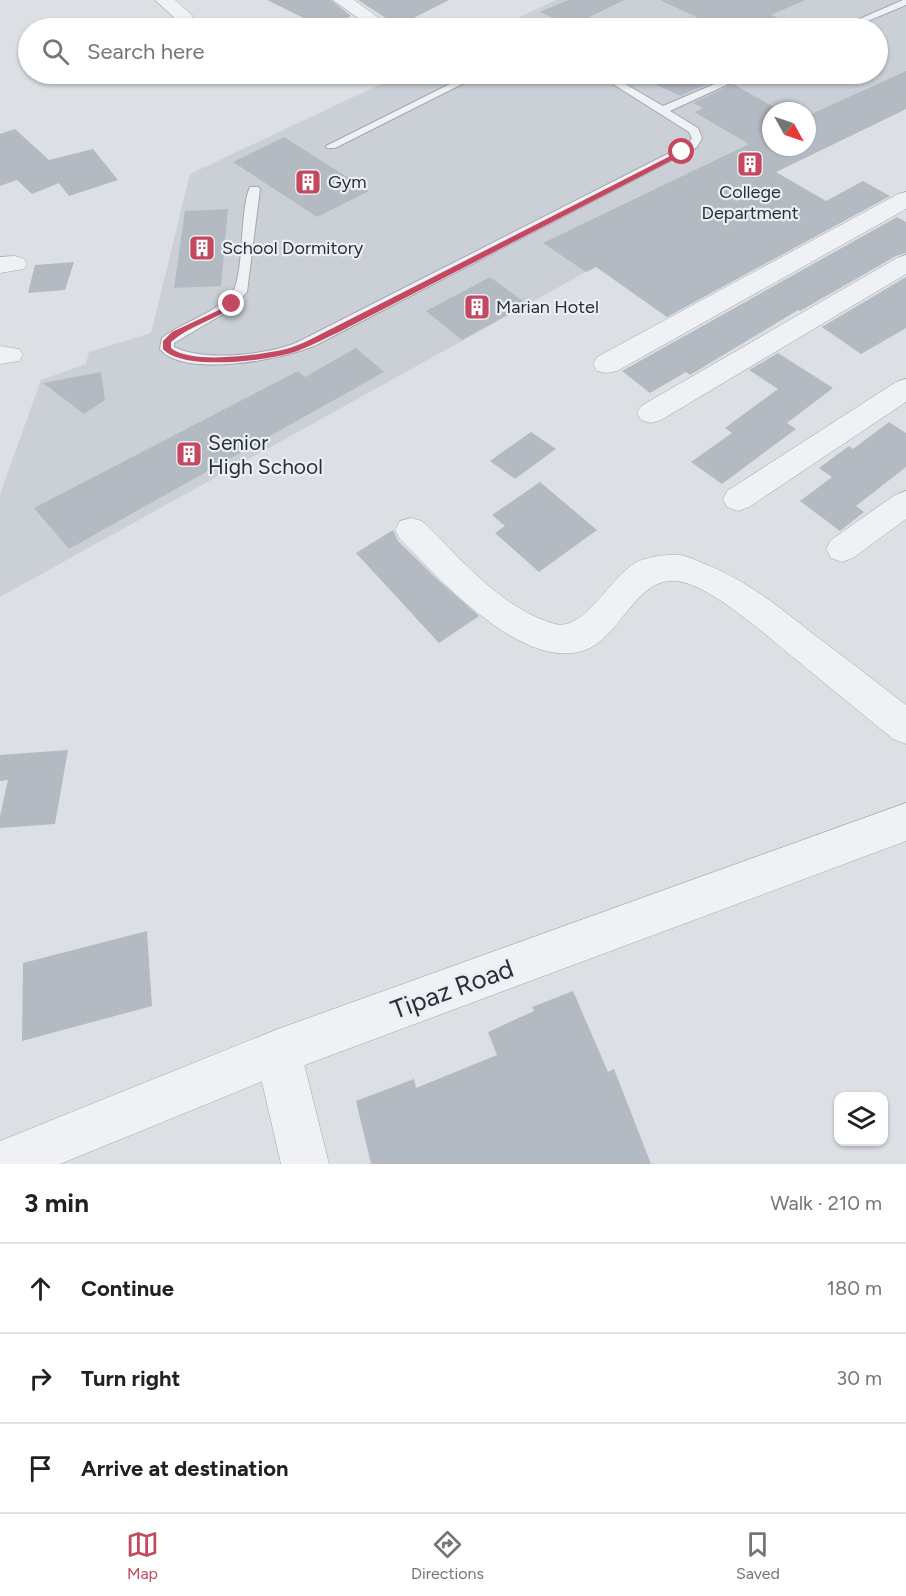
<!DOCTYPE html>
<meta charset="utf-8">
<style>
:root{--surface:#fff;--page:#f2f2f2;--text:#202124;--muted:#757577;--line:#e0e0e0;--accent:#c44860}
body{margin:0;font-family:Figtree,sans-serif;background:var(--page);color:var(--text)}
.controls{position:absolute;right:18px;bottom:18px;display:grid;overflow:hidden;border-radius:12px;box-shadow:0 2px 4px #0004}
.controls button{width:54px;height:54px;display:grid;place-items:center;padding:0;border:0;border-bottom:2px solid var(--line);background:var(--surface);color:var(--text);font:30px sans-serif}
.compass{position:absolute;left:762px;top:102px;width:54px;height:54px;border-radius:50%;background:var(--surface);box-shadow:0 2px 4px #0004;rotate:130deg}
.stop{position:absolute;width:18px;height:18px;margin:-14px;border:4px solid #c44860;border-radius:50%;background:#fff}
.stop.end{background:#c44860;border-color:#fff;box-shadow:0 2px 6px #0008}
.list{margin:0;padding:0;list-style:none}
h2{display:flex;justify-content:space-between;align-items:center;height:78px;margin:0;padding:0 24px;font-size:26px}
h2 small{font-size:20px;font-weight:400;color:var(--muted)}
.list li{display:grid;grid-template-columns:39px 1fr auto;gap:18px;align-items:center;box-sizing:border-box;height:90px;padding:0 24px;border-top:2px solid var(--line)}
.list b{display:block;font-size:22px;white-space:nowrap}
.list em{font-size:20px;font-style:normal;color:var(--muted)}
.icon{flex:none;width:33px;height:33px;fill:none;stroke:currentColor;stroke-width:2;stroke-linecap:round;stroke-linejoin:round}
.map{position:relative;flex:none;width:906px;height:1164px;overflow:hidden}
.search{position:absolute;background:var(--surface);box-shadow:0 2px 4px #0004;left:18px;right:18px;top:18px;height:66px;display:flex;align-items:center;gap:15px;box-sizing:border-box;padding:0 21px;border-radius:33px;color:var(--muted);font-size:22px}
.sheet{height:348px;background:var(--surface)}
nav{display:flex;justify-content:space-around;align-items:center;box-sizing:border-box;height:84px;border-top:2px solid var(--line);background:var(--surface);font-size:16px;color:var(--muted)}
nav a{display:grid;justify-items:center;gap:3px}
nav .on{color:var(--accent)}
.map>svg:first-child{display:block}
</style>
<div class="map">
<svg width="906" height="1164" viewBox="0 0 906 1164">
<rect width="100%" height="100%" fill="#dce0e5"/>
<path fill="#cbd0d7" fill-rule="evenodd" d="M556,0h350v109l-148,72 -172,91 -586,325v-103l41,-114 45,-16 3,-12 62,-19 39,-159 212,-100h476v-46h-382zM771,111h36v36h-36z"/>
<g fill="#b4bac2">
<path d="M267,0h64l20,16 -27,12z"/>
<path d="M358,0h91l-51,26z"/>
<path d="M568,0h56l-53,26 -31,-14z"/>
<path d="M660,0h145l-34,15 30,13h-104l12,-5z"/>
<path d="M906,71v38l-130,63 50,29 37,-20 27,15 -223,121 -71,-50 -10,5 -43,-29 206,-99 -55,-32 9,-4 -10,-5 40,-19 48,27h-10v36h36v-31z"/>
<path d="M634,74h95l-49,22z"/>
<path d="M15,129l34,31 44,-11 25,31 -49,16 -10,-13 -27,11 -15,-14 -17,6v-52z"/>
<path d="M284,137l85,54 -52,26 -84,-55z"/>
<path d="M228,209l-7,77 -47,2 11,-77z"/>
<path d="M897,217l9,5v31l-10,3 -96,55 -2,-1 -108,65 -4,-3 -36,21 -28,-22z"/>
<path d="M74,262l-9,28 -37,3 7,-28z"/>
<path d="M490,277l37,27 -65,36 -36,-29z"/>
<path d="M906,277v51l-45,26 -39,-27z"/>
<path d="M356,348l28,24 -315,177 -35,-41 264,-137 7,6z"/>
<path d="M778,353l55,35 -46,35 9,6 -74,55 -31,-22 41,-29 -7,-5 53,-39 -29,-19z"/>
<path d="M101,372l4,28 -21,14 -41,-31z"/>
<path d="M889,422l17,11v34l-50,39 8,6 -24,19 -40,-30 32,-24 -13,-9 30,-22 4,3z"/>
<path d="M531,432l25,17 -41,30 -25,-18z"/>
<path d="M540,482l57,48 -58,42 -44,-39 10,-7 -13,-11z"/>
<path d="M393,530l5,11 38,37 43,38 -40,27 -83,-90z"/>
<path d="M68,750l-13,74 -55,4v-12l8,-36 -8,1v-26z"/>
<path d="M147,931l5,75 -130,35 1,-78z"/>
<path d="M573,991l35,81 6,-3 37,95h-280l-15,-63 58,-22 2,9 81,-33 -9,-23 46,-21 -2,-4z"/>
</g>
<g fill="none" stroke-linecap="round" stroke-linejoin="round">
<defs>
<g id="service">
<path d="M903,0h3v5l-55,23h-12z"/>
<path d="M470,74h12l-147,74h-8l-1,-2z"/>
<path d="M597,74h11l55,32 75,-32h12l-80,37 28,17 4,10 -5,9 -379,197c-31,15 -134,35 -158,5l2,-11c21,-16 49,-23 68,-42 15,-15 9,-86 20,-109h8l2,2 -13,103 -19,19 -54,32v4c29,15 92,8 122,-4l393,-200 3,-5 -3,-6z"/>
</g>
<g id="minor">
<path d="M155,0h20l18,16 -2,4h-14z"/>
<path d="M333,0h21l36,26 -1,2h-17z"/>
<path d="M906,192v17l-289,162 -10,2 -10,-2 -4,-7 4,-7 301,-163z"/>
<path d="M906,255v19l-245,146 -10,3 -10,-3 -4,-7 4,-7 256,-148z"/>
<path d="M15,256l9,3 3,5 -3,5 -24,4v-16z"/>
<path d="M0,346l19,3 4,6 -4,6 -19,3z"/>
<path d="M906,379v23l-157,105 -11,4 -11,-4 -4,-8 4,-8 169,-109z"/>
<path d="M906,491v28l-53,39 -11,4 -11,-4 -5,-9 5,-9 64,-45z"/>
<path d="M411,518l11,3c39,37 79,88 133,103 28,8 56,-47 80,-61 10,-6 33,-9 44,-8 9,1 18,6 26,9 41,16 73,42 107,69 32,24 63,48 94,72v39l-13,-5c-33,-27 -66,-54 -99,-81 -26,-21 -83,-73 -117,-77 -22,-2 -35,13 -48,28 -12,14 -23,31 -39,39 -63,30 -151,-70 -190,-109l-5,-9 5,-9z"/>
<path d="M278,1029l16,7 7,16 28,112h-48l-26,-112 7,-16z"/>
</g>
<path id="tertiary" d="M906,803v38l-628,234 -218,89h-60v-23l278,-112z"/>
</defs>
<use href="#service" stroke="#a2a7af" stroke-width="2"/>
<use href="#minor" stroke="#a2a7af" stroke-width="1"/>
<use href="#tertiary" stroke="#a2a7af" stroke-width="1"/>
<use href="#service" fill="#eff1f4" fill-rule="evenodd"/>
<use href="#minor" fill="#eff1f4" fill-rule="evenodd"/>
<use href="#tertiary" fill="#eff1f4" fill-rule="evenodd"/>
</g>
<path fill="#c44860" d="M682,150l2,4 -345,178c-16,7 -31,16 -48,21 -27,8 -108,18 -128,-4v-8l9,-9 45,-21 15,-9 3,2 -1,2c-19,14 -45,20 -63,36v6c20,17 90,7 115,1 16,-4 32,-14 47,-21z"/>
<defs>
<symbol id="building-square" viewBox="-11 -11 22 22"><rect x="-9" y="-9" width="18" height="18" rx="4" fill="#c44860" stroke="#ebeff3"/><path d="M-4-6H4V6H1V3H-1V6H-4ZM-2.5-4.3h1.7v1.8h-1.7ZM.8-4.3h1.7v1.8H.8ZM-2.5-1h1.7V.8h-1.7ZM.8-1h1.7V.8H.8Z" fill="#fff"/></symbol>
</defs>
<g fill-rule="evenodd">
<use href="#building-square" x="735" y="149" width="30" height="30"/>
<use href="#building-square" x="293" y="167" width="30" height="30"/>
<use href="#building-square" x="187" y="233" width="30" height="30"/>
<use href="#building-square" x="462" y="292" width="30" height="30"/>
<use href="#building-square" x="174" y="439" width="30" height="30"/>
</g>
<g text-anchor="middle" dominant-baseline="central" stroke-width="4.5" stroke-linejoin="round" paint-order="stroke">
<g font-size="18" fill="#272f3b" stroke="#ebeff3" text-anchor="start">
<text x="328" y="182">Gym</text>
<text x="750" y="192" text-anchor="middle">College<tspan x="750" dy="21">Department</tspan></text>
<text x="222" y="248">School Dormitory</text>
<text x="496" y="307">Marian Hotel</text>
</g>
<g font-size="21" fill="#272f3b" stroke="#ebeff3" text-anchor="start">
<text x="208" y="442">Senior<tspan x="208" dy="24">High School</tspan></text>
</g>
<g font-size="26" fill="#272f3b" stroke="#ebeff3">
<text transform="translate(452 989) rotate(-20)">Tipaz Road</text>
</g>
</g>
</svg>
<div class="controls">
<button><svg class="icon" aria-label="layers" viewBox="0 0 24 24"><path d="M12 4l9 5-9 5-9-5zM3 14l9 5 9-5"/></svg></button>
</div>
<svg class="compass" viewBox="-18 -18 36 36"><path d="M0-13l5 13h-10z" fill="#e53935"/><path d="M0 13l5-13h-10z" fill="#757577"/></svg>
<div class="stop" style="left:682px;top:152px"></div>
<div class="stop end" style="left:232px;top:304px"></div>
<div class="search"><svg class="icon" aria-label="search" viewBox="0 0 24 24"><circle cx="10" cy="10" r="6"/><path d="M15 15l6 6"/></svg>Search here</div>
</div>
<section class="sheet">
<h2>3 min<small>Walk · 210 m</small></h2>
<ul class="list">
<li><svg class="icon" aria-label="ahead" viewBox="0 0 24 24"><path d="M12 20V5M6 11l6-6 6 6"/></svg><div><b>Continue</b></div><em>180 m</em></li>
<li><svg class="icon" aria-label="right" viewBox="0 0 24 24"><path d="M7 20v-9h11M14 6l5 5-5 5"/></svg><div><b>Turn right</b></div><em>30 m</em></li>
<li><svg class="icon" aria-label="arrive" viewBox="0 0 24 24"><path d="M6 21V4h12l-3 4 3 4H6"/></svg><div><b>Arrive at destination</b></div></li>
</ul>
</section>
<nav>
<a class="on"><svg class="icon" aria-label="map" viewBox="0 0 24 24"><path d="M3 6l6-2 6 2 6-2v14l-6 2-6-2-6 2zM9 4v14M15 6v14"/></svg>Map</a>
<a><svg class="icon" aria-label="directions" viewBox="0 0 24 24"><path d="M12 3l9 9-9 9-9-9zM9 14v-3h6M13 9l2 2-2 2"/></svg>Directions</a>
<a><svg class="icon" aria-label="saved" viewBox="0 0 24 24"><path d="M7 4h10v16l-5-4-5 4z"/></svg>Saved</a>
</nav>
